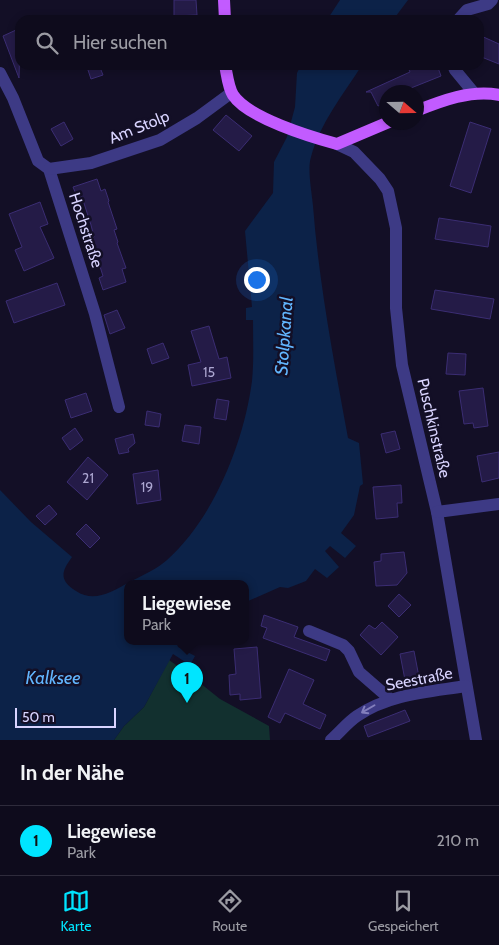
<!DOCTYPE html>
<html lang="de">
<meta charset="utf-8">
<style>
:root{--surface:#0e0b1c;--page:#171425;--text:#f1f3f6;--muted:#9b9ba3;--line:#2e2b3b;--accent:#00e5ff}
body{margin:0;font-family:Cabin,sans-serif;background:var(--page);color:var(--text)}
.compass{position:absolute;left:379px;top:85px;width:45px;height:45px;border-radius:50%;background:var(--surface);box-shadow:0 2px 8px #0003;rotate:110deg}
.scale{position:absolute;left:15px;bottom:12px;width:101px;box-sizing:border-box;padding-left:5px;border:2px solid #d9d4ff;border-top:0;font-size:14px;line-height:18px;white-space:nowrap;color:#d9d4ff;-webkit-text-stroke:4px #130f26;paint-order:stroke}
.you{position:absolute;left:256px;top:279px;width:18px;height:18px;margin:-12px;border:4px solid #fff;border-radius:50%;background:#1a73e8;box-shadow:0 0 0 8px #1a73e833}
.badge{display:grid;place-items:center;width:32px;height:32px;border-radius:50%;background:var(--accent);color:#111;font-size:16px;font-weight:700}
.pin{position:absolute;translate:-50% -41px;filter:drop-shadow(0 1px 2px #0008)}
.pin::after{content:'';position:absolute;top:26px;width:18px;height:15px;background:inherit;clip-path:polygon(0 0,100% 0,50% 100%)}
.popup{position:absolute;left:124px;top:580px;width:125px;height:65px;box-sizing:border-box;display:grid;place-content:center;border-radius:10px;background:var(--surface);filter:drop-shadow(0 1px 4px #0005);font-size:16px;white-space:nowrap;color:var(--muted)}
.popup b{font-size:19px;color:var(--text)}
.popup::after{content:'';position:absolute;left:50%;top:100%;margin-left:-10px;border:10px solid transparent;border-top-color:var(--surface)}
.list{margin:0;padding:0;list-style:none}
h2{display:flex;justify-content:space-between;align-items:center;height:65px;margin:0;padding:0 20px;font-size:21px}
h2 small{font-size:16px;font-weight:400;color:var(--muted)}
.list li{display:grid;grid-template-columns:32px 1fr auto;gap:15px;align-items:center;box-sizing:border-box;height:70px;padding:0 20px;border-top:1px solid var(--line)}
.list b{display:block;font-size:19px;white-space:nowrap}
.list p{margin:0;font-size:16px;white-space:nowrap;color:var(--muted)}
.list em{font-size:16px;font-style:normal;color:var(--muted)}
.icon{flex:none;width:28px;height:28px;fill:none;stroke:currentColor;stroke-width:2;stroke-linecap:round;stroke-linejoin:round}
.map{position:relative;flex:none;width:499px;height:740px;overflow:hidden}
.search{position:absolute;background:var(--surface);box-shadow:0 2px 8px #0003;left:15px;right:15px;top:15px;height:55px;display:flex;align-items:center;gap:12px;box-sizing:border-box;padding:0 18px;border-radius:15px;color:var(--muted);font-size:19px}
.sheet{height:135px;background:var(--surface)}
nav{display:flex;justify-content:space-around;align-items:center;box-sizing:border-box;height:70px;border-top:1px solid var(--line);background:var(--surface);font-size:14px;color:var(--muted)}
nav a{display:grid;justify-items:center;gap:2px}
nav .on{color:var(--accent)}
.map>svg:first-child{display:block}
</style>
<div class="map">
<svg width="499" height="740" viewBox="0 0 499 740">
<rect width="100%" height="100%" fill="#130f26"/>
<path fill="#12302f" d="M169,660l21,15 30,24 49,27 1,14h-156l10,-14 20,-19z"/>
<g fill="#0c2248">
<path d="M340,0h68l-15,20h-66z"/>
<path d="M301,65h61c-19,30 -42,58 -51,92 -4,12 1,36 2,49 6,78 21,155 35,232l11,5 4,41 -3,2 -6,29 -13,18 15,13 -11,12 -15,-12 -5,5 14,16 -12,11 -12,-9 -9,12 -18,7 -8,-1 -34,15v-18h-118v58h49l1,5 17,9 -5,9 -17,-11 -29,53 -20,19 -10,14h-114v-250l31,32 41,35c-11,15 -13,23 4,34 18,12 35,1 52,-8 13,-7 29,-14 39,-23 47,-42 77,-118 85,-179 2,-20 1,-41 1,-61h-7v-12l6,-1 -7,-76 28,-38 1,-31 13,-25 8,-30 2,-34z"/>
</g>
<g fill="#241b47" stroke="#3b2d73">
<path d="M174,0h22l1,15 -23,1z"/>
<path d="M16,30l4,10 -1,38 -16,-42z"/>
<path d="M479,35l20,9v20l-20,-8z"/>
<path d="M94,65h5l4,10 -12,4 -4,-12z"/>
<path d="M407,65h30l4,11 -40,16h-15v10l-8,4 -7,-14h-5l44,-20z"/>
<path d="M226,115l26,21 -13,15 -26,-21z"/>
<path d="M64,122l9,17 -12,7 -10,-17z"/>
<path d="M470,122l21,7 -20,64 -21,-7z"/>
<path d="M97,179l4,12 4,-2 4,12 -1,1 9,27 -3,1 4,12 -1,1 9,25 -4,1 4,13 -23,8 -4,-12 4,-2 -12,-38 3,-1 -3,-12 -9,-28 -4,2 -5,-12z"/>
<path d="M40,202l8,22 -8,3 14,31 -30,13 -9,-21 7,-3 -13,-33z"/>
<path d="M439,218l52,8 -3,21 -53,-8z"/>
<path d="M57,283l8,22 -51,18 -8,-22z"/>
<path d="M435,290l59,9 -4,20 -59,-10z"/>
<path d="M117,310l8,18 -15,6 -6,-19z"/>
<path d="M209,326l10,33 8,-2 4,21 -39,8 -4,-21 13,-3 -10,-31z"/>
<path d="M163,343l6,15 -17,6 -5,-15z"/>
<path d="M448,353l18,1 -1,21 -19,-1z"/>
<path d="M483,388l5,38 -14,2 -1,-5 -9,1 -5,-33z"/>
<path d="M86,393l6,18 -21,7 -6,-18z"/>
<path d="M217,399l12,2 -3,19 -12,-2z"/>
<path d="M147,411l14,3 -2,13 -14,-2z"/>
<path d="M185,425l16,2 -2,17 -17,-3z"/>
<path d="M75,428l8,12 -13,10 -8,-12z"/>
<path d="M395,431l5,18 -14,4 -5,-19z"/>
<path d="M133,434l2,9 -7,6 1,3 -10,2 -4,-15z"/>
<path d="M499,452v26l-17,4 -5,-26z"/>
<path d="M88,457l20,18 -21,25 -20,-18z"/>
<path d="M158,470l3,30 -24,4 -4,-30z"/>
<path d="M401,485l1,18h-5l1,14 -22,2 -3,-32z"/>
<path d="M49,505l8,9 -12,11 -9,-9z"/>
<path d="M86,524l14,14 -10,10 -14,-14z"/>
<path d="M404,552l3,21 -10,12 -21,1 -2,-24 7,-1v-7z"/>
<path d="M399,594l12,11 -12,12 -11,-11z"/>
<path d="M264,615l34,12 -4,10 36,13 -4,11 -63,-23 4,-10 -6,-2z"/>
<path d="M382,622l16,15 -17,18 -21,-20 9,-10 6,4z"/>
<path d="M257,647l4,51 -21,2v-6l-10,1 -1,-20 7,-1 -2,-25z"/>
<path d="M414,651l5,26 -14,3 -5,-26z"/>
<path d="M289,669l25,11 -11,24 23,11 -6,14 -35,-16 -5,10 -12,-6z"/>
<path d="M405,710l5,11 -42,16 -4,-11z"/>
</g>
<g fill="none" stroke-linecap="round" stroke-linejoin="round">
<g stroke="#3d3a85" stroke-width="12">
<path d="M458,20l9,-10 21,-6 4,-4"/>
<path d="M453,65l2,5 19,23"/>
<path d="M0,73l13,25 25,63 11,8 46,145 24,93"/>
<path d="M337,144l17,8 26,27 8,12 8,37v80l6,57 35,147 39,228"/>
<path d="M49,169l42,-6 69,-23 37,-22 34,-25"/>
<path d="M437,512l62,-8"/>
<path d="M309,631l34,14 6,6 10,21 31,27"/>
<path d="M331,740c9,-8 17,-18 26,-24 32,-22 72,-24 109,-30"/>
</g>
<g stroke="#c25bff" stroke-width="12">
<path d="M224,0l1,20"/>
<path d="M225,65c2,9 3,22 8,30 15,23 78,42 104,49l52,-22"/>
<path d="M416,111c25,-10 56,-22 83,-16"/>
</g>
</g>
<defs><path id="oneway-shaft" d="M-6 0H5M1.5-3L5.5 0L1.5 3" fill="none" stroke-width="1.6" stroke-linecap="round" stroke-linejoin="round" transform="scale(1.25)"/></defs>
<use stroke="#837fbc" href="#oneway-shaft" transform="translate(368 709) rotate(150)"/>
<g text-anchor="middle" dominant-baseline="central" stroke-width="5" stroke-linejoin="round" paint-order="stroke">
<g font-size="14" fill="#aca6d1">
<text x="209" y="372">15</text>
<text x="88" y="478">21</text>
<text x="147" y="487">19</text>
</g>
<g font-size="16" fill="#d9d4ff" stroke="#130f26">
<text transform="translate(139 127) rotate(-22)">Am Stolp</text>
<text transform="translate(86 230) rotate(72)">Hochstraße</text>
<text transform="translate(434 428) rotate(77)">Puschkinstraße</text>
<text transform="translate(419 679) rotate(-11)">Seestraße</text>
</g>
<g font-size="18" font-style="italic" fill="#62b6ff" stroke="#130f26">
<text transform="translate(284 336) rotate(-86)">Stolpkanal</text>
<text x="53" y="678">Kalksee</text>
</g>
</g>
</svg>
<svg class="compass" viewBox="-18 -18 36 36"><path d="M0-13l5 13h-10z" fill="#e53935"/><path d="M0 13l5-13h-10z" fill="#9b9ba3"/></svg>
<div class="scale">50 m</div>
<div class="you"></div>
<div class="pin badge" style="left:187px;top:703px">1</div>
<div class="popup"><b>Liegewiese</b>Park</div>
<div class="search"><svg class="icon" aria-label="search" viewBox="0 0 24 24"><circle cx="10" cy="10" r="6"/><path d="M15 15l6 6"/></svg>Hier suchen</div>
</div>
<section class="sheet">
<h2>In der Nähe<small></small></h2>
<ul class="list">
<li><span class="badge">1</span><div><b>Liegewiese</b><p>Park</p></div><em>210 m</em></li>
</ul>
</section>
<nav>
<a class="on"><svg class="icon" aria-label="map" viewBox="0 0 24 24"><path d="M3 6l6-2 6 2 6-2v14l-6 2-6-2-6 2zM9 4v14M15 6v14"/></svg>Karte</a>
<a><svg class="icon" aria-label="directions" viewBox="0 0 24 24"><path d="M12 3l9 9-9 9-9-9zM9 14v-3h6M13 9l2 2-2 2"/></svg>Route</a>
<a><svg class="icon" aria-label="saved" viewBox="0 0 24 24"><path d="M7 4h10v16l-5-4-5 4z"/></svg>Gespeichert</a>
</nav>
